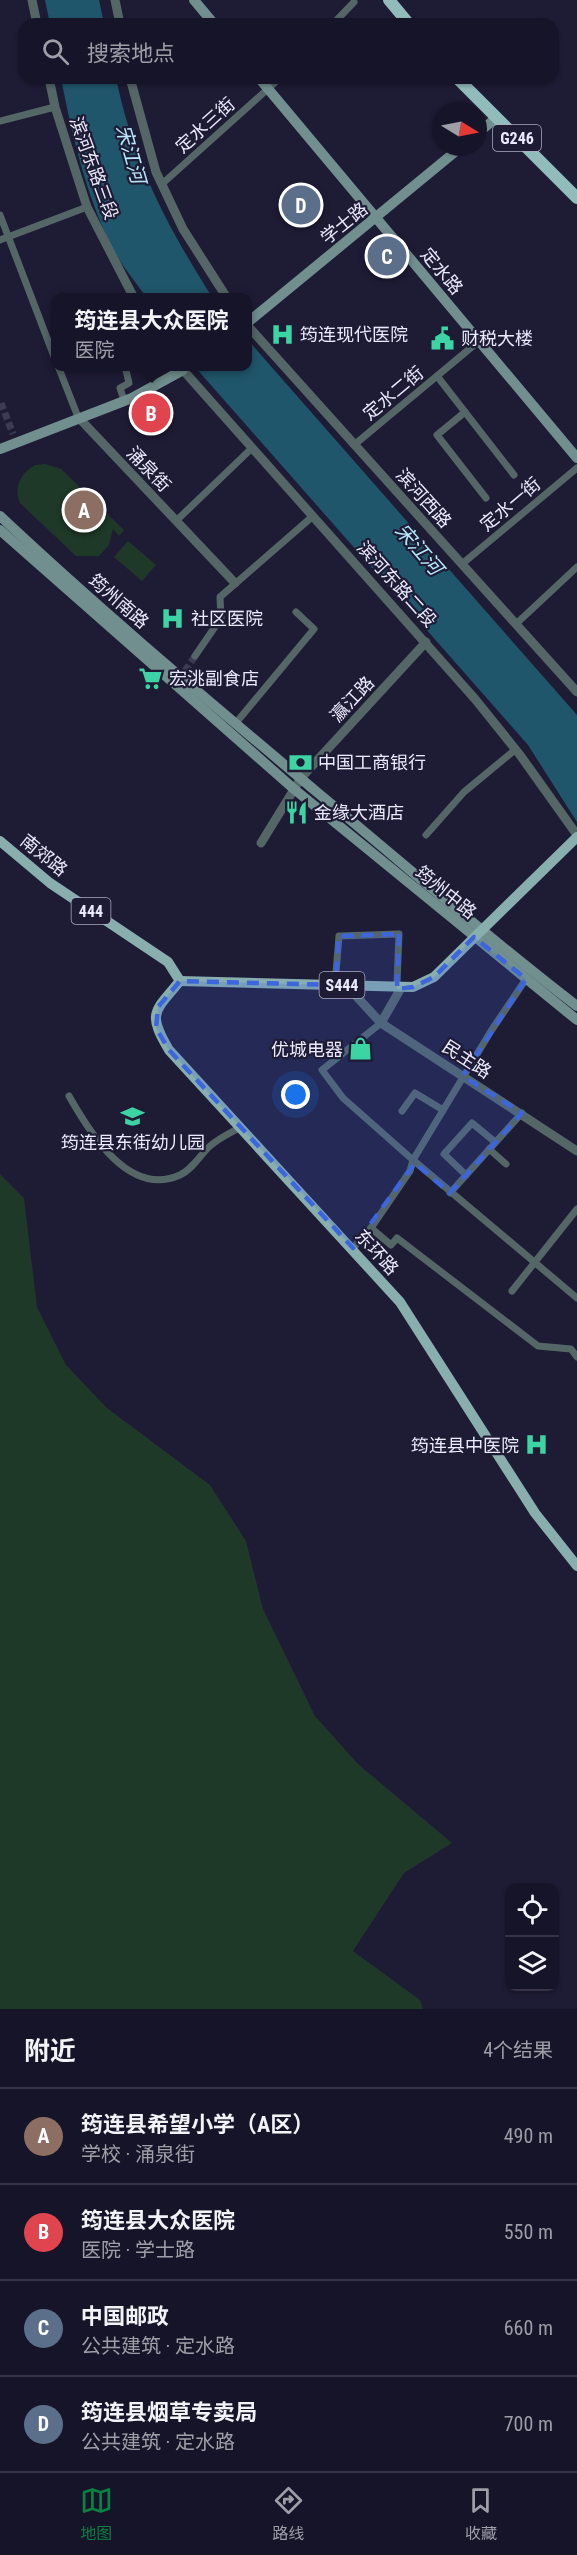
<!DOCTYPE html>
<html lang="zh">
<meta charset="utf-8">
<style>
:root{--surface:#161428;--page:#1f1d30;--text:#f1f3f6;--muted:#9e9ea8;--line:#353345;--accent:#0b8043}
body{margin:0;font-family:"Roboto Condensed","Noto Sans SC",sans-serif;background:var(--page);color:var(--text)}
.controls{position:absolute;right:18px;bottom:18px;display:grid;overflow:hidden;border-radius:12px;box-shadow:0 2px 4px #0004}
.controls button{width:54px;height:54px;display:grid;place-items:center;padding:0;border:0;border-bottom:2px solid var(--line);background:var(--surface);color:var(--text);font:30px sans-serif}
.compass{position:absolute;left:433px;top:102px;width:54px;height:54px;border-radius:50%;background:var(--surface);box-shadow:0 2px 4px #0004;rotate:100deg}
.you{position:absolute;left:296px;top:1095px;width:21px;height:21px;margin:-15px;border:4px solid #fff;border-radius:50%;background:#1a73e8;box-shadow:0 0 0 9px #1a73e833}
.badge{display:grid;place-items:center;width:39px;height:39px;border-radius:50%;background:var(--accent);color:#fff;font-size:20px;font-weight:700}
.pin{position:absolute;translate:-50% -50%;border:3px solid #fff;box-shadow:0 2px 6px #0006}
.popup{position:absolute;left:51px;top:293px;width:201px;height:78px;box-sizing:border-box;display:grid;place-content:center;border-radius:12px;background:var(--surface);filter:drop-shadow(0 2px 4px #0005);font-size:20px;white-space:nowrap;color:var(--muted)}
.popup b{font-size:22px;color:var(--text)}
.popup::after{content:'';position:absolute;left:50%;top:100%;margin-left:-12px;border:12px solid transparent;border-top-color:var(--surface)}
.list{margin:0;padding:0;list-style:none}
h2{display:flex;justify-content:space-between;align-items:center;height:78px;margin:0;padding:0 24px;font-size:26px}
h2 small{font-size:20px;font-weight:400;color:var(--muted)}
.list li{display:grid;grid-template-columns:39px 1fr auto;gap:18px;align-items:center;box-sizing:border-box;height:96px;padding:0 24px;border-top:2px solid var(--line)}
.list b{display:block;font-size:22px;white-space:nowrap}
.list p{margin:0;font-size:20px;white-space:nowrap;color:var(--muted)}
.list em{font-size:20px;font-style:normal;color:var(--muted)}
.icon{flex:none;width:33px;height:33px;fill:none;stroke:currentColor;stroke-width:2;stroke-linecap:round;stroke-linejoin:round}
.map{position:relative;flex:none;width:577px;height:2009px;overflow:hidden}
.search{position:absolute;background:var(--surface);box-shadow:0 2px 4px #0004;left:18px;right:18px;top:18px;height:66px;display:flex;align-items:center;gap:15px;box-sizing:border-box;padding:0 21px;border-radius:18px;color:var(--muted);font-size:22px}
.sheet{height:462px;background:var(--surface)}
nav{display:flex;justify-content:space-around;align-items:center;box-sizing:border-box;height:84px;border-top:2px solid var(--line);background:var(--surface);font-size:16px;color:var(--muted)}
nav a{display:grid;justify-items:center;gap:3px}
nav .on{color:var(--accent)}
.map>svg:first-child{display:block}
</style>
<div class="map">
<svg width="577" height="2009" viewBox="0 0 577 2009">
<rect width="100%" height="100%" fill="#1e1b35"/>
<g fill="#1e3928">
<path d="M35,465l10,-1 16,5 63,61 -5,6 -6,-7 -4,16 -10,11h-23l-56,-53c-7,-16 1,-30 15,-38z"/>
<path d="M128,541l28,24 -14,16 -28,-24z"/>
<path d="M0,1174l24,24 13,109 29,58 41,43 103,77 36,56 17,68 52,107 43,48 94,79 -48,30 -51,78 67,49 3,9h-423z"/>
</g>
<g fill="#20566b">
<path d="M45,0h54l5,24h-54z"/>
<path d="M61,78h55c18,86 50,146 96,219h-66c-11,-16 -25,-32 -34,-50 -26,-52 -40,-112 -51,-169z"/>
<path d="M247,339l330,376v107l-49,-77 -333,-378 52,-1z"/>
</g>
<g fill="none" stroke-linecap="round" stroke-linejoin="round">
<g stroke="#3d3a53" stroke-width="7" stroke-dasharray="7 3.5" stroke-linecap="butt">
<path d="M1,403l12,31"/>
<path d="M185,671l10,-15"/>
</g>
<g stroke="#546666" stroke-width="7">
<path d="M333,24l21,-22"/>
<path d="M0,121l55,-14"/>
<path d="M162,184l118,-106"/>
<path d="M0,215l55,144"/>
<path d="M0,240l87,-33"/>
<path d="M58,366l20,51"/>
<path d="M437,376l77,99"/>
<path d="M124,400l-4,-12 9,-5 -4,-17"/>
<path d="M465,412l-28,23 49,63"/>
<path d="M354,445l125,-104"/>
<path d="M176,521l76,-73"/>
<path d="M462,564l115,-96"/>
<path d="M516,624l61,-57"/>
<path d="M195,656l26,-38 -1,-21 93,-81"/>
<path d="M235,724l79,-95 -18,-17"/>
<path d="M426,835l38,-43 52,-43"/>
<path d="M335,985l4,-49 60,-2 -2,49 4,5"/>
<path d="M381,1023l-59,47 21,28 70,62 164,138"/>
<path d="M69,1096c21,37 60,102 111,79 13,-6 20,-20 30,-29 9,-8 20,-13 31,-19"/>
<path d="M402,1111l13,-18 28,17"/>
<path d="M489,1149l17,15"/>
<path d="M466,1175l-22,-21 28,-31 23,19"/>
<path d="M450,1193l72,-80"/>
<path d="M371,1228l20,17 6,-7 141,108 33,3 6,8"/>
<path d="M353,1248l18,-20 39,-57 3,-11 78,-129 35,-52"/>
<path d="M512,1291l65,-82"/>
</g>
<g stroke="#546666" stroke-width="9">
<path d="M32,0l5,24"/>
<path d="M115,0l5,24"/>
<path d="M49,78l6,29 32,100 47,91"/>
<path d="M130,78l26,94 27,57 44,69"/>
<path d="M247,325l330,367"/>
<path d="M188,366l-5,4 292,329 45,56 57,80"/>
<path d="M78,417l157,166"/>
<path d="M261,843l40,-65 125,-136"/>
<path d="M346,985l35,38 196,128"/>
<path d="M381,1023l20,-35"/>
</g>
<g stroke="#718f8e" stroke-width="10">
<path d="M194,0l20,24"/>
<path d="M259,78l318,380"/>
<path d="M478,133l18,-15"/>
<path d="M247,323l214,-176"/>
<path d="M0,449l132,-51 51,-28"/>
<path d="M0,516c102,96 210,186 318,277 86,71 170,145 259,213"/>
<path d="M0,530l294,259 283,231"/>
</g>
<g stroke="#88aead" stroke-width="10">
<path d="M0,841l50,42 118,79 12,19"/>
<path d="M180,981c-26,31 -33,32 -11,69l231,252 135,211 42,53"/>
<path d="M180,981l233,6 21,-10 143,-140"/>
</g>
<g stroke="#92bcbb" stroke-width="12">
<path d="M389,0l20,24"/>
<path d="M457,78l120,120"/>
</g>
</g>
<path fill="#3c65de" fill-opacity="0.2" stroke="#3c65de" stroke-width="4.5" stroke-dasharray="12 8" stroke-linejoin="round" d="M399,934l-2,55 16,-2 21,-10 40,-40 52,42 -63,97 59,37 -72,80 -35,-30 -62,85 -184,-198 -13,-22 2,-21 22,-26 155,4 4,-49z"/>
<defs>
<symbol id="hospital-bare" viewBox="-9 -9 18 18"><path d="M-5-5h3v3.5h4V-5h3V5h-3V1.5h-4V5h-3Z" fill="#3dd4a3" stroke="#1e1b35" stroke-width="2.5" paint-order="stroke"/></symbol>
<symbol id="civic-bare" viewBox="-9 -9 18 18"><path d="M-.6-6.5H3V-4.5H.6V-3L4-1V1h2V6H-6V1h2V-1L-.6-3ZM-1.2 2.5V6h2.4V2.5Z" fill="#3dd4a3" stroke="#1e1b35" stroke-width="2.5" paint-order="stroke"/></symbol>
<symbol id="supermarket-bare" viewBox="-9 -9 18 18"><path d="M-6-5.5h2.5l.6 2H6L4.5 2H-2.5L-4.4-4H-6ZM-1.5 3.2a1.3 1.3 0 1 0 .1 0ZM3 3.2a1.3 1.3 0 1 0 .1 0Z" fill="#3dd4a3" stroke="#1e1b35" stroke-width="2.5" paint-order="stroke"/></symbol>
<symbol id="bank-bare" viewBox="-9 -9 18 18"><path d="M-6-4H6V4H-6ZM0-2.3a2.3 2.3 0 1 0 0 4.6a2.3 2.3 0 1 0 0-4.6Z" fill="#3dd4a3" stroke="#1e1b35" stroke-width="2.5" paint-order="stroke"/></symbol>
<symbol id="restaurant-bare" viewBox="-9 -9 18 18"><path d="M-5-6h1v4h1v-4h1v4h1v-4h1v5L-1.5 .5V6h-2V.5L-5-1ZM5-6V6H3V1.5H1.5Q1.5-4 5-6Z" fill="#3dd4a3" stroke="#1e1b35" stroke-width="2.5" paint-order="stroke"/></symbol>
<symbol id="shop-bare" viewBox="-9 -9 18 18"><path d="M-5-2.5h2.3a2.7 3.5 0 0 1 5.4 0H5L5.5 6h-11ZM-1.5-2.5h3a1.5 2.3 0 0 0-3 0Z" fill="#3dd4a3" stroke="#1e1b35" stroke-width="2.5" paint-order="stroke"/></symbol>
<symbol id="school-bare" viewBox="-9 -9 18 18"><path d="M0-5L7-2L0 1L-7-2ZM-4 1L0 2.5L4 1V4Q0 6-4 4Z" fill="#3dd4a3" stroke="#1e1b35" stroke-width="2.5" paint-order="stroke"/></symbol>
</defs>
<g fill-rule="evenodd">
<use href="#hospital-bare" x="266" y="318" width="33" height="33"/>
<use href="#civic-bare" x="426" y="322" width="33" height="33"/>
<use href="#hospital-bare" x="156" y="602" width="33" height="33"/>
<use href="#supermarket-bare" x="134" y="662" width="33" height="33"/>
<use href="#bank-bare" x="284" y="746" width="33" height="33"/>
<use href="#restaurant-bare" x="280" y="796" width="33" height="33"/>
<use href="#shop-bare" x="344" y="1032" width="33" height="33"/>
<use href="#school-bare" x="116" y="1100" width="33" height="33"/>
<use href="#hospital-bare" x="520" y="1428" width="33" height="33"/>
</g>
<g text-anchor="middle" dominant-baseline="central" stroke-width="4.5" stroke-linejoin="round" paint-order="stroke">
<g fill="#1e1b35" stroke="#adacc1" stroke-width="1.5">
<rect x="493" y="125" width="48" height="26" rx="4.5"/>
<rect x="71.5" y="898" width="39" height="26" rx="4.5"/>
<rect x="319.5" y="972" width="45" height="26" rx="4.5"/>
</g>
<g font-size="16" font-weight="bold" fill="#eaeafd">
<text x="517" y="138">G246</text>
<text x="91" y="911">444</text>
<text x="342" y="985">S444</text>
</g>
<g font-size="18" fill="#eaeafd" stroke="#1e1b35">
<text transform="translate(205 125) rotate(-42)">定水三街</text>
<text transform="translate(94 168) rotate(70)">滨河东路三段</text>
<text transform="translate(344 223) rotate(-39)">学士路</text>
<text transform="translate(442 271) rotate(50)">定水路</text>
<text transform="translate(393 393) rotate(-40)">定水二街</text>
<text transform="translate(149 469) rotate(46)">涌泉街</text>
<text transform="translate(424 498) rotate(48)">滨河西路</text>
<text transform="translate(510 504) rotate(-40)">定水一街</text>
<text transform="translate(397 584) rotate(48)">滨河东路二段</text>
<text transform="translate(119 601) rotate(41)">筠州南路</text>
<text transform="translate(352 699) rotate(-47)">瀛江路</text>
<text transform="translate(44 855) rotate(39)">南郊路</text>
<text transform="translate(446 892) rotate(39)">筠州中路</text>
<text transform="translate(467 1059) rotate(33)">民主路</text>
<text transform="translate(377 1252) rotate(48)">东环路</text>
</g>
<g font-size="18" fill="#eaeafd" stroke="#1e1b35" text-anchor="start">
<text x="300" y="334">筠连现代医院</text>
<text x="461" y="338">财税大楼</text>
<text x="191" y="618">社区医院</text>
<text x="169" y="678">宏洮副食店</text>
<text x="318" y="762">中国工商银行</text>
<text x="314" y="812">金缘大酒店</text>
<text x="343" y="1049" text-anchor="end">优城电器</text>
<text x="133" y="1142" text-anchor="middle">筠连县东街幼儿园</text>
<text x="519" y="1445" text-anchor="end">筠连县中医院</text>
</g>
<g font-size="20" font-style="italic" fill="#b8e8fe" stroke="#1e1b35">
<text transform="translate(131 154) rotate(74)">宋江河</text>
<text transform="translate(419 549) rotate(49)">宋江河</text>
</g>
</g>
</svg>
<div class="controls">
<button><svg class="icon" aria-label="locate" viewBox="0 0 24 24"><circle cx="12" cy="12" r="6"/><path d="M12 2v4M12 18v4M2 12h4M18 12h4"/></svg></button>
<button><svg class="icon" aria-label="layers" viewBox="0 0 24 24"><path d="M12 4l9 5-9 5-9-5zM3 14l9 5 9-5"/></svg></button>
</div>
<svg class="compass" viewBox="-18 -18 36 36"><path d="M0-13l5 13h-10z" fill="#e53935"/><path d="M0 13l5-13h-10z" fill="#9e9ea8"/></svg>
<div class="you"></div>
<div class="pin badge" style="left:84px;top:510px;background:#8d6e63">A</div>
<div class="pin badge" style="left:151px;top:413px;background:#e0444e">B</div>
<div class="popup"><b>筠连县大众医院</b>医院</div>
<div class="pin badge" style="left:387px;top:256px;background:#5c6f8a">C</div>
<div class="pin badge" style="left:301px;top:205px;background:#5c6f8a">D</div>
<div class="search"><svg class="icon" aria-label="search" viewBox="0 0 24 24"><circle cx="10" cy="10" r="6"/><path d="M15 15l6 6"/></svg>搜索地点</div>
</div>
<section class="sheet">
<h2>附近<small>4个结果</small></h2>
<ul class="list">
<li><span class="badge" style="background:#8d6e63">A</span><div><b>筠连县希望小学（A区）</b><p>学校 · 涌泉街</p></div><em>490 m</em></li>
<li><span class="badge" style="background:#e0444e">B</span><div><b>筠连县大众医院</b><p>医院 · 学士路</p></div><em>550 m</em></li>
<li><span class="badge" style="background:#5c6f8a">C</span><div><b>中国邮政</b><p>公共建筑 · 定水路</p></div><em>660 m</em></li>
<li><span class="badge" style="background:#5c6f8a">D</span><div><b>筠连县烟草专卖局</b><p>公共建筑 · 定水路</p></div><em>700 m</em></li>
</ul>
</section>
<nav>
<a class="on"><svg class="icon" aria-label="map" viewBox="0 0 24 24"><path d="M3 6l6-2 6 2 6-2v14l-6 2-6-2-6 2zM9 4v14M15 6v14"/></svg>地图</a>
<a><svg class="icon" aria-label="directions" viewBox="0 0 24 24"><path d="M12 3l9 9-9 9-9-9zM9 14v-3h6M13 9l2 2-2 2"/></svg>路线</a>
<a><svg class="icon" aria-label="saved" viewBox="0 0 24 24"><path d="M7 4h10v16l-5-4-5 4z"/></svg>收藏</a>
</nav>
